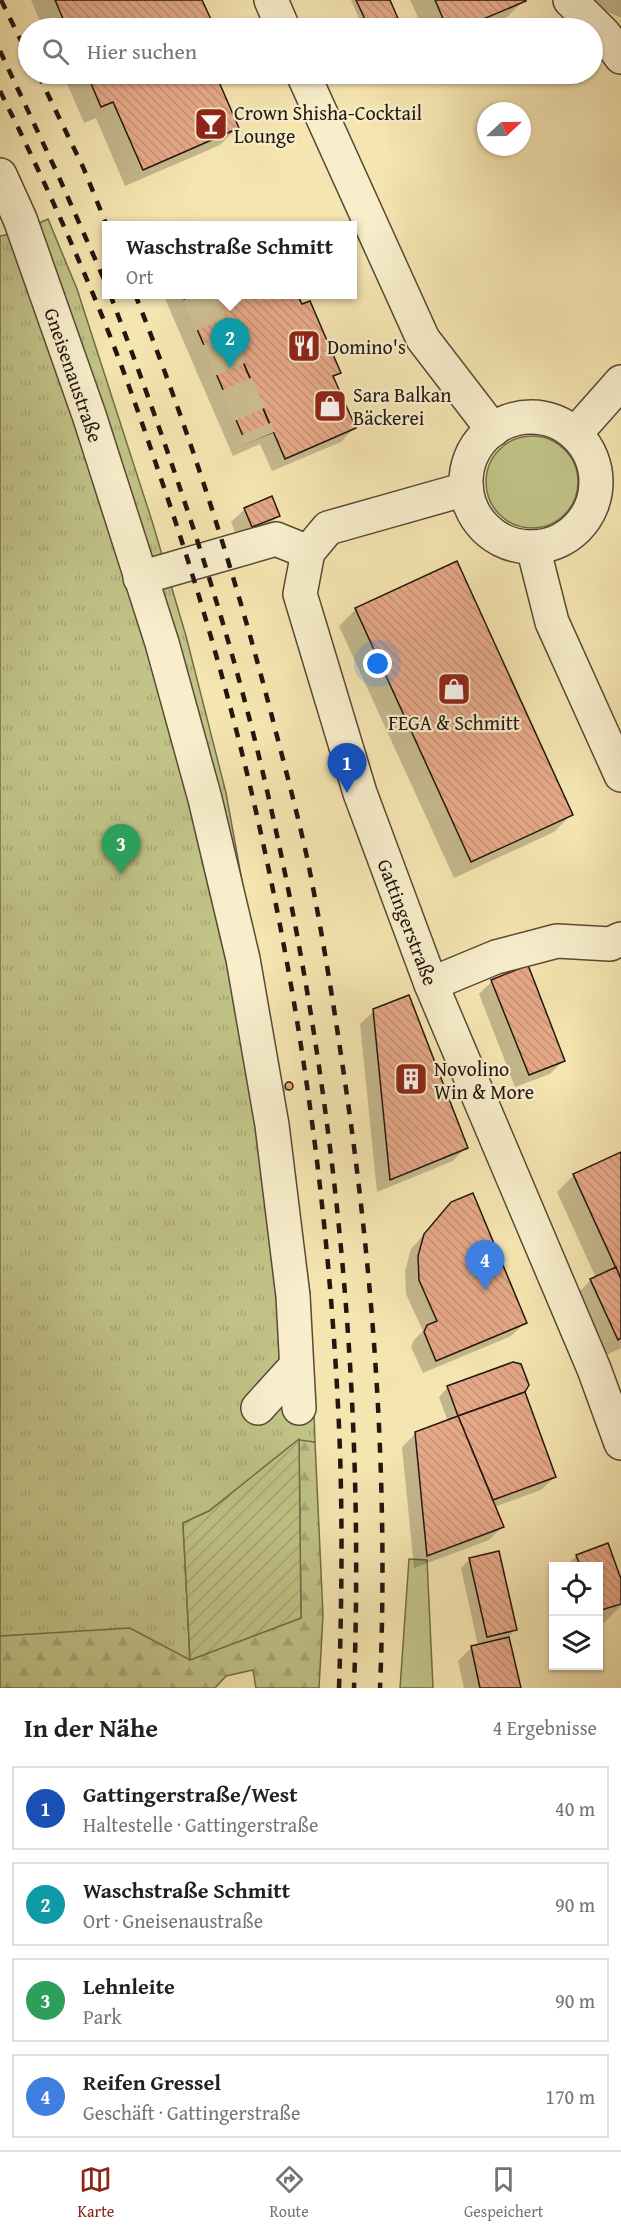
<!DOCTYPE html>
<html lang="de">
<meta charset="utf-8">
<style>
:root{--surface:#fff;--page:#f6f6f6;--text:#202124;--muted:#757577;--line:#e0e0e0;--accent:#8f2418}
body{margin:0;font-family:"Gentium Book Plus",serif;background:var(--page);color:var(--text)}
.controls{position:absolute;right:18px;bottom:18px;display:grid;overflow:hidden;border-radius:0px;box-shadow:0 2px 4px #0004}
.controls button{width:54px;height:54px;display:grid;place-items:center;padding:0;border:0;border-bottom:2px solid var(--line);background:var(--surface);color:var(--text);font:30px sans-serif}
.compass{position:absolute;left:477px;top:102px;width:54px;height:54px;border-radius:50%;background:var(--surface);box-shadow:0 2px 4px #0004;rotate:68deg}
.you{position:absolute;left:378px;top:664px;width:21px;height:21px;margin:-15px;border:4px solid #fff;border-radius:50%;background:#1a73e8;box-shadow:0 0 0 9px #1a73e833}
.badge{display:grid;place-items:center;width:39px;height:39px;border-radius:50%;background:var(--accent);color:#fff;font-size:20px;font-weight:700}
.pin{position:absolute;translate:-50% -50px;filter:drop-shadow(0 2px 3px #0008)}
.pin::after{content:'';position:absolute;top:32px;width:21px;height:18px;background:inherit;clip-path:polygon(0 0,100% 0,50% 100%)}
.popup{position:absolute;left:102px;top:221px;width:255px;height:78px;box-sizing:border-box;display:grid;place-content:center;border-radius:0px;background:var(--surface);filter:drop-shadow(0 2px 4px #0005);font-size:20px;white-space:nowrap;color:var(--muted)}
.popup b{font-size:22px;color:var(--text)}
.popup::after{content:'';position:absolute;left:50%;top:100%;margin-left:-12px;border:12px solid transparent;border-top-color:var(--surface)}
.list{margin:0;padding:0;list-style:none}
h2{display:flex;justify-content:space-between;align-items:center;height:78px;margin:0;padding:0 24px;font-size:26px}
h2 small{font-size:20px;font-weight:400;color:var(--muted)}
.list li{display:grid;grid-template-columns:39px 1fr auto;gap:18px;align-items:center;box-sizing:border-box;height:84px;margin:0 12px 12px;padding:0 12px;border:2px solid var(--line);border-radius:0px}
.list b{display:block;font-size:22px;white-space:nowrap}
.list p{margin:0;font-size:20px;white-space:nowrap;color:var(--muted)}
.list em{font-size:20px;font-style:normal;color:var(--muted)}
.icon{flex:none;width:33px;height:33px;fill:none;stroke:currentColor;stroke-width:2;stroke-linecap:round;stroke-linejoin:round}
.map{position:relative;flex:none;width:621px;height:1688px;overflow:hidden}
.search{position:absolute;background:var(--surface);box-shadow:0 2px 4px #0004;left:18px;right:18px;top:18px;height:66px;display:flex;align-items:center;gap:15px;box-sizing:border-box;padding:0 21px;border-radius:33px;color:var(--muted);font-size:22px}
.sheet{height:462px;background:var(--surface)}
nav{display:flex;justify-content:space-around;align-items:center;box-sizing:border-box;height:84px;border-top:2px solid var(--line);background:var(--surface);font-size:16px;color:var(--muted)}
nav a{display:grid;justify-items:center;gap:3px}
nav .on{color:var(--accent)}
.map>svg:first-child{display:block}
</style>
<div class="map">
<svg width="621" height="1688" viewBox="0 0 621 1688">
<defs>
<pattern id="forest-firs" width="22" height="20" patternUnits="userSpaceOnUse" patternTransform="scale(1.5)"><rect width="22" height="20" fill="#c1c387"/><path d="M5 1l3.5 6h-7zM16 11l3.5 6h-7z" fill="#a6a773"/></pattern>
<pattern id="park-tufts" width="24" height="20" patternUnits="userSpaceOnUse" patternTransform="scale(1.5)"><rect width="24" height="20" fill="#c1c387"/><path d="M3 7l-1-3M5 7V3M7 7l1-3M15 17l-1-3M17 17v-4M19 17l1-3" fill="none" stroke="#a6a773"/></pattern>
<pattern id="garden-furrows" width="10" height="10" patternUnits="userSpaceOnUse" patternTransform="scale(1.5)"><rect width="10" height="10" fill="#c1c387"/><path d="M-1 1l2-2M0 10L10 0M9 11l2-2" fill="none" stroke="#a6a773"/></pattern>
<pattern id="building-back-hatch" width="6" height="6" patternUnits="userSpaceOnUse" patternTransform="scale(1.5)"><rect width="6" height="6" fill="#e6a988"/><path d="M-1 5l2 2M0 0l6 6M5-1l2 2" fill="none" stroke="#c59174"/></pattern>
</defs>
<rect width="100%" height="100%" fill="#f5e5b0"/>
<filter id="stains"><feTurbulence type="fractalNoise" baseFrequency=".00333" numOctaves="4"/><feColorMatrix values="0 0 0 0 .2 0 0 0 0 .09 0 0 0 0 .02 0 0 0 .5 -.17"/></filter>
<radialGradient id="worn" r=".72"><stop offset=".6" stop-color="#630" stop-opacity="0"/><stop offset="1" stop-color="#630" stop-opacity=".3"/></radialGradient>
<g fill="#c1c387" stroke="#726c4a" stroke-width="1.5">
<circle cx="532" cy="482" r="46"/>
<path d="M409,1559l18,1 6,128h-33z"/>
</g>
<path fill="url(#forest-firs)" stroke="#726c4a" stroke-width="1.5" d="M299,1439l16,3 8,173 -4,73h-63l-3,-18 -27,6 -11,12h-215v-114l54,-23 136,109 111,-42z"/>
<path fill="url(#park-tufts)" stroke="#726c4a" stroke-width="1.5" d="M48,219l29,70 75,232 34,115 40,157 60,330 24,171 5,148 -16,-2 -90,71 -26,12 7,137 -60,-32 -130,8v-1400l16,-3z"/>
<path fill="url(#garden-furrows)" stroke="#726c4a" stroke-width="1.5" d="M299,1439l2,179 -111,42 -7,-137 26,-12z"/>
<g fill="#0003">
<path d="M31,0h170l12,28h-170z"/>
<path d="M351,0h37l13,28h-38z"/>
<path d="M410,0h114l-17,17 -25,11h-59z"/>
<path d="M584,0h37v18z"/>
<path d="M63,74h161l-7,7 20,47 -17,17 -95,41 -29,-68 -12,5z"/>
<path d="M163,294h133l43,78 -7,7 22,49 -13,14 -69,29 -12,-27 -27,12z"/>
<path d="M245,509l33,7 -14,13 -26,11 -7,-18z"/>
<path d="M356,609l215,206 -17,17 -100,46 -115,-252z"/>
<path d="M492,981l72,79 -14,14 -35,13 -36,-93z"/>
<path d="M374,1011l92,136 -13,14 -76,31 -17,-168z"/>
<path d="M290,1083l2,4 -9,6 -1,-3z"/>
<path d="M621,1154v194l-25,12 -27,-58 22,-22 5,-2 -39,-86 17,-17z"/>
<path d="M451,1204l74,119 -14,13 -88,37 -12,-26 3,-7 9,-9 -17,-37 -1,-23 6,-22z"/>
<path d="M448,1387l75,5 32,85 -14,13 -47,17 9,19 -14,14 -75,28 -12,-121 13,-13 33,-12 -9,-25z"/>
<path d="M608,1545l13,38v23l-16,16 -7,3v-59h-32l10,-10z"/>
<path d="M470,1559l45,71 -8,8 12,50h-55l-6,-27 14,-14 6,-1 -17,-78z"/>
</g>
<g fill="url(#building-back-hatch)" stroke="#23160e" stroke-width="1.5">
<path d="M55,0h147l13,28h-148z"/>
<path d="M356,0h34l12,28h-33z"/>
<path d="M435,0h90l1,1 -64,27h-15z"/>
<path d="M87,74h132l-3,1 23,53 -96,42 -30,-68 -12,5z"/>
<path d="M182,294h32l59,138 -27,11z"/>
<path d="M214,294h83l5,10 8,-3 31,72 -8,3 23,52 -71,31z"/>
<path d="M272,496l8,20 -28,11 -8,-19z"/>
<path d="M457,561l116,254 -102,47 -116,-254z"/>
<path d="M528,965l37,96 -36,14 -38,-95z"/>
<path d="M409,995l59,153 -78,32 -17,-171z"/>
<circle cx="289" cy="1086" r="4"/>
<path d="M621,1152v127l-48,-105z"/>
<path d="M473,1193l54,130 -91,38 -12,-29 3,-7 10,-4 -18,-41 -1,-24 6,-22 27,-32z"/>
<path d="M616,1267l5,12v59l-3,2 -28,-61z"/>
<path d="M513,1362l8,2 8,21 -4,7 -67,24 -11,-30z"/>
<path d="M525,1392l31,85 -63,23 -35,-84z"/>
<path d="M458,1416l46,111 -77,29 -12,-124z"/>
<path d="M608,1543l13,36v25l-23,7v-45h-18l-4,-11z"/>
<path d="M499,1551l18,79 -30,7 -18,-79z"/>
<path d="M509,1637l12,51h-41l-9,-42z"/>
</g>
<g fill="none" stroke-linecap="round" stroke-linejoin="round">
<path stroke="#cbbc90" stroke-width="33" stroke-dasharray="33 16" stroke-linecap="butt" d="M198,294l62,144"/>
<defs>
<g id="minor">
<path d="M271,0l12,28"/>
<path d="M570,0l34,34 17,23"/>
<path d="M303,74l120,265 70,91"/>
<path d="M0,175l20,44 69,196 73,228 43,156 38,160 29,166 21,171 6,112"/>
<circle cx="531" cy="482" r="65"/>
<path d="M575,434l46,-52"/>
<path d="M466,489l-138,39 -20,24 -8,42 60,199 71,191 163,385 27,74"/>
<path d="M533,547l19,75 69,153"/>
<path d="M140,578l136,-39 32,13"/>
<path d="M431,984l65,-27 61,-16 53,3 11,-5"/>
<path d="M258,1408l38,-42"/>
</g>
</defs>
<use href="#minor" stroke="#584a36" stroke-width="36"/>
<use href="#minor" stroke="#f8eecc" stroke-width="33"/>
<g stroke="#23160e" stroke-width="4.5" stroke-dasharray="10 10" stroke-linecap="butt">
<path d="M1,0l27,55"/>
<path d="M0,51l58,124 49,111"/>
<path d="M38,74l45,93 24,59"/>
<path d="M0,91c32,64 62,129 90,196 26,61 48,123 69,186 104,300 163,616 179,933 5,94 4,188 1,282"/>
<path d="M110,294c61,161 117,324 156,492 68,295 99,599 88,902"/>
<path d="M135,294c54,136 98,274 135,415 13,51 27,102 38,153 17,85 30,170 42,255 26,189 38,380 30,571"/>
</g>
</g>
<defs>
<symbol id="bar-square" viewBox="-11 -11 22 22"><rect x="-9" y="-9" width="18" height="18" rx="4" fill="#8f2418" stroke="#f8eecc"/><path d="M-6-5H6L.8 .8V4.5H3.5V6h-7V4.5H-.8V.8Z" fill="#fff"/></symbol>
<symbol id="restaurant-square" viewBox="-11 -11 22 22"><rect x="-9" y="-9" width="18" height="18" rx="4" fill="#8f2418" stroke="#f8eecc"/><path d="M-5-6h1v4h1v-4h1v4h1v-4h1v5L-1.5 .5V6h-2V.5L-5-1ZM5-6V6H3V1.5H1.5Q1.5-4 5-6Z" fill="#fff"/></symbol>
<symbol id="shop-square" viewBox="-11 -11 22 22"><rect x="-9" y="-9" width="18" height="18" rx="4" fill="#8f2418" stroke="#f8eecc"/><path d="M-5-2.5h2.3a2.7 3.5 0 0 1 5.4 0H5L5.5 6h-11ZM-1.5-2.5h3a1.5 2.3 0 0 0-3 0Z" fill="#fff"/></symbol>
<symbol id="building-square" viewBox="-11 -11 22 22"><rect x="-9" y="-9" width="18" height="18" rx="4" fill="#8f2418" stroke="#f8eecc"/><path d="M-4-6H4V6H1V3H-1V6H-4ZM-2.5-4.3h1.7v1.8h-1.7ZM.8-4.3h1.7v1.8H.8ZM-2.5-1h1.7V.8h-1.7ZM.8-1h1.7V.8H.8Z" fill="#fff"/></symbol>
</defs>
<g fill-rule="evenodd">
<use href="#bar-square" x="192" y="105" width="38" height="38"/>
<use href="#restaurant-square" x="285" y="327" width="38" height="38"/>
<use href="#shop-square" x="311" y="387" width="38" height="38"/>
<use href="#shop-square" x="435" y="670" width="38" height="38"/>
<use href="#building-square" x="392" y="1060" width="38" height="38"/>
</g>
<g text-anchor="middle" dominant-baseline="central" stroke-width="4.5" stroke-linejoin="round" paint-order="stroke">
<g font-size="20" fill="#23160e" stroke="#f8eecc" text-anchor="start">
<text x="234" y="112">Crown Shisha-Cocktail<tspan x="234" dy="23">Lounge</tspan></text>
<text x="327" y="346">Domino's</text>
<text x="353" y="394">Sara Balkan<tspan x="353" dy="23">Bäckerei</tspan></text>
<text x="454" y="722" text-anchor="middle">FEGA &amp; Schmitt</text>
<text x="434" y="1068">Novolino<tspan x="434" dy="23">Win &amp; More</tspan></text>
</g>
<g font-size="20" fill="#23160e" stroke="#f8eecc">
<text transform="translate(74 375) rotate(71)">Gneisenaustraße</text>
<text transform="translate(408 922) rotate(69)">Gattingerstraße</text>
</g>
</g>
<rect width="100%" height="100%" filter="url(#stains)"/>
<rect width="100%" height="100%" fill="url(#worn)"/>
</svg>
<div class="controls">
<button><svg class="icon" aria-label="locate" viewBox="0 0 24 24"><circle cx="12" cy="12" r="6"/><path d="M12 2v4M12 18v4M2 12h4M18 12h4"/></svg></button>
<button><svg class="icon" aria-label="layers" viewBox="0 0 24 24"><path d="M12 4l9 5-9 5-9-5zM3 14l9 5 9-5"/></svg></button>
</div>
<svg class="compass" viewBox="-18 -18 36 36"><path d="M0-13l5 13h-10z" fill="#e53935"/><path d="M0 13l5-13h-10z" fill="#757577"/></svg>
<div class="you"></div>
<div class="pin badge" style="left:347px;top:793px;background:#1a4fb4">1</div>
<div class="pin badge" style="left:230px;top:368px;background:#0f9aa8">2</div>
<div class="popup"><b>Waschstraße Schmitt</b>Ort</div>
<div class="pin badge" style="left:121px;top:874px;background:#2e9e5b">3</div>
<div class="pin badge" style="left:485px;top:1290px;background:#3f7fe0">4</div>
<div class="search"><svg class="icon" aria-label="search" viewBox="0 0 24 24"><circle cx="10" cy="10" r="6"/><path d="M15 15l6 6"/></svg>Hier suchen</div>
</div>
<section class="sheet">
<h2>In der Nähe<small>4 Ergebnisse</small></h2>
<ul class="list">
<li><span class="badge" style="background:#1a4fb4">1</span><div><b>Gattingerstraße/West</b><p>Haltestelle · Gattingerstraße</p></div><em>40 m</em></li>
<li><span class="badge" style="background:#0f9aa8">2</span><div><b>Waschstraße Schmitt</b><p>Ort · Gneisenaustraße</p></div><em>90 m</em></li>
<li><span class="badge" style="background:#2e9e5b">3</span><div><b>Lehnleite</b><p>Park</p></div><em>90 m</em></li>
<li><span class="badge" style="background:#3f7fe0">4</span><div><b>Reifen Gressel</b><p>Geschäft · Gattingerstraße</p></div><em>170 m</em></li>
</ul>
</section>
<nav>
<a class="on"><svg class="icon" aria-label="map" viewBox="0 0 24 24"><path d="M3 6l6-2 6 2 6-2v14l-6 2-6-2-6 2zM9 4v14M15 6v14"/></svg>Karte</a>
<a><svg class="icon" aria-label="directions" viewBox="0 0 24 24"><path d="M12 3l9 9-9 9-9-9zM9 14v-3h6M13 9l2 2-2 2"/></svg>Route</a>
<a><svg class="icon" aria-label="saved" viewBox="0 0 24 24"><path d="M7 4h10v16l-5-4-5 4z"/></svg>Gespeichert</a>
</nav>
